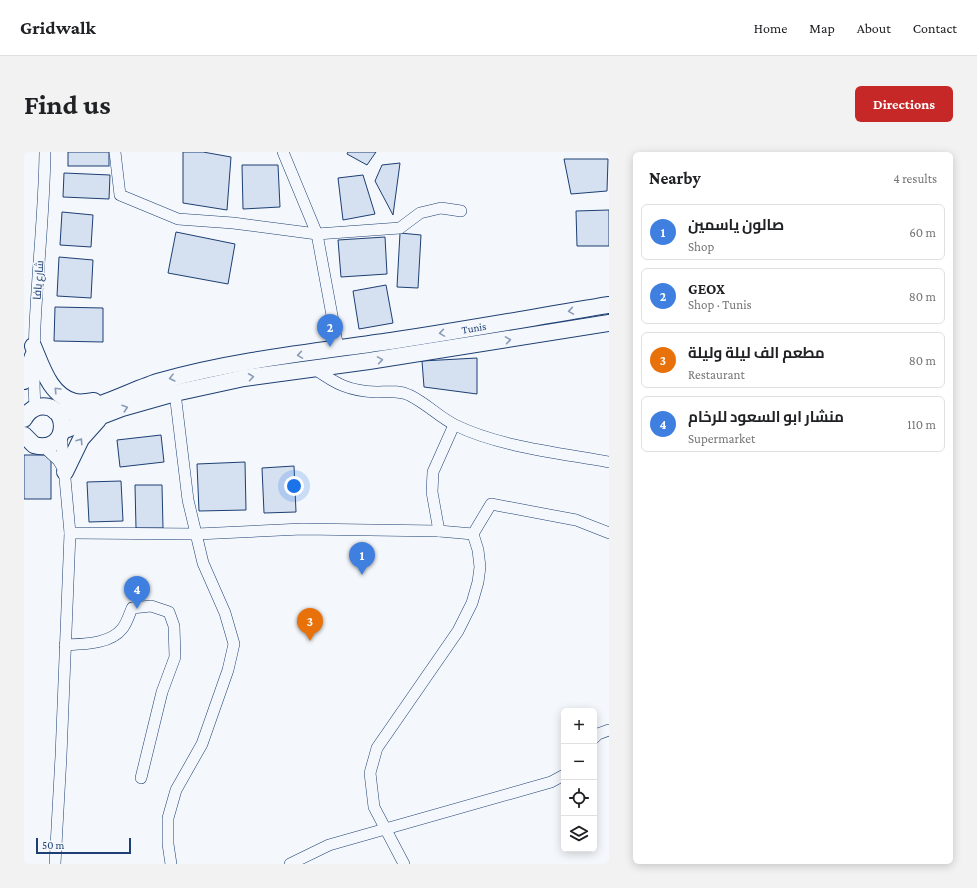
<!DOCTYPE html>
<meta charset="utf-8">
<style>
:root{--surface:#fff;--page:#f2f2f2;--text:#202124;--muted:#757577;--line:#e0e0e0;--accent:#c62828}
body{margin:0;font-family:"Crimson Pro",Cairo,serif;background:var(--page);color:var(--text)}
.controls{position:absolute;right:12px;bottom:12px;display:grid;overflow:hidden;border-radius:6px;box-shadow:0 2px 10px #0003}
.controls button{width:36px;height:36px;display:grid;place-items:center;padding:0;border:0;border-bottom:1px solid var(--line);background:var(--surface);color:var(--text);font:20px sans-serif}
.scale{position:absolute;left:12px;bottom:10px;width:95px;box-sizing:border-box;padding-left:4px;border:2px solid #1d3f73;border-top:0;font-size:11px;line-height:14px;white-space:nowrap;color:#1d3f73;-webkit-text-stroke:3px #f4f7fb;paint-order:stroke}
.you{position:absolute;left:270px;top:334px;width:14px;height:14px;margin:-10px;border:3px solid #fff;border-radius:50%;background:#1a73e8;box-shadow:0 0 0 6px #1a73e833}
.badge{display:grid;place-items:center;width:26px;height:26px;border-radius:50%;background:var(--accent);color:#fff;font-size:13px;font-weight:700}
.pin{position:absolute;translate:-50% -33px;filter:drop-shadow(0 1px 2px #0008)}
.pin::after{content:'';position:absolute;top:21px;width:14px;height:12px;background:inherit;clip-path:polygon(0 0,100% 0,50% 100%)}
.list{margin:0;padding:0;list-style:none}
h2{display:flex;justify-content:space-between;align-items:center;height:52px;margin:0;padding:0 16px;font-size:17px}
h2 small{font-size:13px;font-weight:400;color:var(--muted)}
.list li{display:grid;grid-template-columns:26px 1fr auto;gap:12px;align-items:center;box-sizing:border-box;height:56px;margin:0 8px 8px;padding:0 8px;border:1px solid var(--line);border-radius:6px}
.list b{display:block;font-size:15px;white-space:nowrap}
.list p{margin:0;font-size:13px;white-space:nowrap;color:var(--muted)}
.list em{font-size:13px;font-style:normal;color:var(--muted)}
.icon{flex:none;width:22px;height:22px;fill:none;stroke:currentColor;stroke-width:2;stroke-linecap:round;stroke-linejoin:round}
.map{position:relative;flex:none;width:585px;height:712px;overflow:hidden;border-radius:6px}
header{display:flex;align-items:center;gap:24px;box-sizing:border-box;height:56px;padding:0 20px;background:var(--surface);border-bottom:1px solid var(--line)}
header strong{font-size:19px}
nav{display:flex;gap:22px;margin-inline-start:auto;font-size:14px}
.intro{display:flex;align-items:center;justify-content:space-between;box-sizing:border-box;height:96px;padding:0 24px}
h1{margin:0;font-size:28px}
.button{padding:10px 18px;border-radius:6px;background:var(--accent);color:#fff;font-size:14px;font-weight:700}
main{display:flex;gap:24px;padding:0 24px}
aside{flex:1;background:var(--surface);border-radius:6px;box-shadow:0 2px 10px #0003}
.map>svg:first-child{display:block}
</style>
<header>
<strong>Gridwalk</strong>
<nav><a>Home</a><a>Map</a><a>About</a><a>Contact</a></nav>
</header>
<div class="intro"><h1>Find us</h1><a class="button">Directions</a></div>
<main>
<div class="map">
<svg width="585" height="712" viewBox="0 0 585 712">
<rect width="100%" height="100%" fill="#f4f7fb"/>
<g fill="#d5e0f0" stroke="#1d3f73">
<rect x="44" y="0" width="41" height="14"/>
<path d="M159,0h20l28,5 -4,53 -44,-7z"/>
<path d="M324,0h28l-9,13 -20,-11z"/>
<path d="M540,7h44l-1,32 -36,3z"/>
<path d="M376,11l-7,52 -18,-34 7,-16z"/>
<path d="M218,13h36l2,42 -37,2z"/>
<path d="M40,21l46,2 -1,24 -46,-2z"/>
<path d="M339,23l12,39 -32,6 -5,-42z"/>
<path d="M585,58v36h-32l-1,-35z"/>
<path d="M38,60l31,3 -2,32 -31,-2z"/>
<path d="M152,80l59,12 -7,40 -60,-11z"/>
<path d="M376,81l21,2 -3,53 -21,-1z"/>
<path d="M361,85l2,37 -46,3 -3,-37z"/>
<path d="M35,105l34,3 -2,38 -34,-2z"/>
<path d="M362,133l7,38 -34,6 -6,-38z"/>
<path d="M31,155l48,1v34l-49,-1z"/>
<path d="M453,206v36l-53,-7 -2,-26z"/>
<path d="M137,283l3,27 -44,5 -3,-27z"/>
<rect x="0" y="303" width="27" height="44"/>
<path d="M221,310l1,48 -47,1 -2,-47z"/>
<path d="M270,314l2,46 -32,1 -2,-45z"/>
<path d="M97,329l2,40 -34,1 -2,-40z"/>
<path d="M111,333h27l1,43h-27z"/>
</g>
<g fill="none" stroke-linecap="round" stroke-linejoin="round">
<defs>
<g id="street">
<path d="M91,0l5,43 58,24 55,4 84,11 83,-6 20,-15 21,-5 20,3"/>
<path d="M259,0l34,82 21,114"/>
<path d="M291,217c21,15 34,22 61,23 11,0 23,-2 33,3 17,8 30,22 46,30 45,22 105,28 154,37"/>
<path d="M11,256c-5,-85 9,-171 10,-256"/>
<path d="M20,295l14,13 6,10"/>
<path d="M415,379l-7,-39 1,-20 21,-47"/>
<path d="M46,381l127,1 105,-5 137,2 34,3"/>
<path d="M41,493c19,-1 45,-1 57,-16 5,-6 7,-14 10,-21l19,-2 18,6 5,14 1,31 -13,35 -21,86"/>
<path d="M570,586l4,-4 11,-4"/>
<path d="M31,712l6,-108 9,-223 -9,-98"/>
<path d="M147,712l-3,-20v-26l8,-28 26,-46 26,-74 6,-26 -9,-31 -22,-50 -15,-63 -13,-107"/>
<path d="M266,712l39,-19 222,-63 13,-7"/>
<path d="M380,712l-30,-57 -4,-34 7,-25 81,-117 14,-28 6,-21 2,-15 -2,-17 -5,-16 18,-30 85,16 33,13"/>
</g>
<g id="secondary">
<path d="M9,194c9,21 17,50 42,56 6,1 13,0 19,-1"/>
<path d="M0,229l9,-25"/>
<path id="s1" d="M31,259c29,7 76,-22 106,-30 74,-21 153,-29 230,-40 73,-11 145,-24 218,-36"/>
<path d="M0,267c3,-6 7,-10 14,-12 32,-7 33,48 -4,38l-10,-10"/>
<path d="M38,279l60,-23 53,-15 69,-15 125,-17 240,-38"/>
<path d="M41,320l16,-33 17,-19"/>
</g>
</defs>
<use href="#street" stroke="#1d3f73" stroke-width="12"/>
<use href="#secondary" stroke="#1d3f73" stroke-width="18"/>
<use href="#street" stroke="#f4f7fb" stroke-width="11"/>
<use href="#secondary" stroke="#f4f7fb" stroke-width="16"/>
</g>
<defs><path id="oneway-chevron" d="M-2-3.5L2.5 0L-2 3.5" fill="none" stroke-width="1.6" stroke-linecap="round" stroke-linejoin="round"/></defs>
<g stroke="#889bb7">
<use href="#oneway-chevron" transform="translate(547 159) rotate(171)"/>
<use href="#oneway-chevron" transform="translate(418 181) rotate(171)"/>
<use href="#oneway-chevron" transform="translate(484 188) rotate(-9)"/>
<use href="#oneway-chevron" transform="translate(276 203) rotate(171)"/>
<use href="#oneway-chevron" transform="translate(356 208) rotate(-9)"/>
<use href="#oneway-chevron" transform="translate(227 225) rotate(-8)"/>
<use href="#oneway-chevron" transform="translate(148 226) rotate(166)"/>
<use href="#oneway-chevron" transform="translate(33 238) rotate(-134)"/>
<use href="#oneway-chevron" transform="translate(101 256) rotate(-18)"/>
<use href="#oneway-chevron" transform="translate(56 289) rotate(-56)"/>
</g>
<g text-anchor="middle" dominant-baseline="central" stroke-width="3" stroke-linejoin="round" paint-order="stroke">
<g font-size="11" fill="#1d3f73" stroke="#f4f7fb">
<text transform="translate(14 128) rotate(-86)">شارع يافا</text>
<text stroke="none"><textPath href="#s1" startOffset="429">Tunis</textPath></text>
</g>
</g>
</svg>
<div class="controls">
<button>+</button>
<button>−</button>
<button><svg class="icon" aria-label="locate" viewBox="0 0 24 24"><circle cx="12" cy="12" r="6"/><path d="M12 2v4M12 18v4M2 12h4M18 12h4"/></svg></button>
<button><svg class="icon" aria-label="layers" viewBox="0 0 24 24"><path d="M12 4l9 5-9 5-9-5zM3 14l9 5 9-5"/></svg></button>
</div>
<div class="scale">50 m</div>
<div class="you"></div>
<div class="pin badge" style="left:338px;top:423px;background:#3f7fe0">1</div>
<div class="pin badge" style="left:306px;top:195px;background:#3f7fe0">2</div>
<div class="pin badge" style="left:286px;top:489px;background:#e8710a">3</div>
<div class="pin badge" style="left:113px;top:457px;background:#3f7fe0">4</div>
</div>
<aside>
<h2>Nearby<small>4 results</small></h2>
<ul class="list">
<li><span class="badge" style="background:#3f7fe0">1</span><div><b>صالون ياسمين</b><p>Shop</p></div><em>60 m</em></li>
<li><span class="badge" style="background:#3f7fe0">2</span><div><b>GEOX</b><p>Shop · Tunis</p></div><em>80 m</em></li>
<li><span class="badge" style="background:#e8710a">3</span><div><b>مطعم الف ليلة وليلة</b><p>Restaurant</p></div><em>80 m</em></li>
<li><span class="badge" style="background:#3f7fe0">4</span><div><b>منشار ابو السعود للرخام</b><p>Supermarket</p></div><em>110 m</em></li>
</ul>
</aside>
</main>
